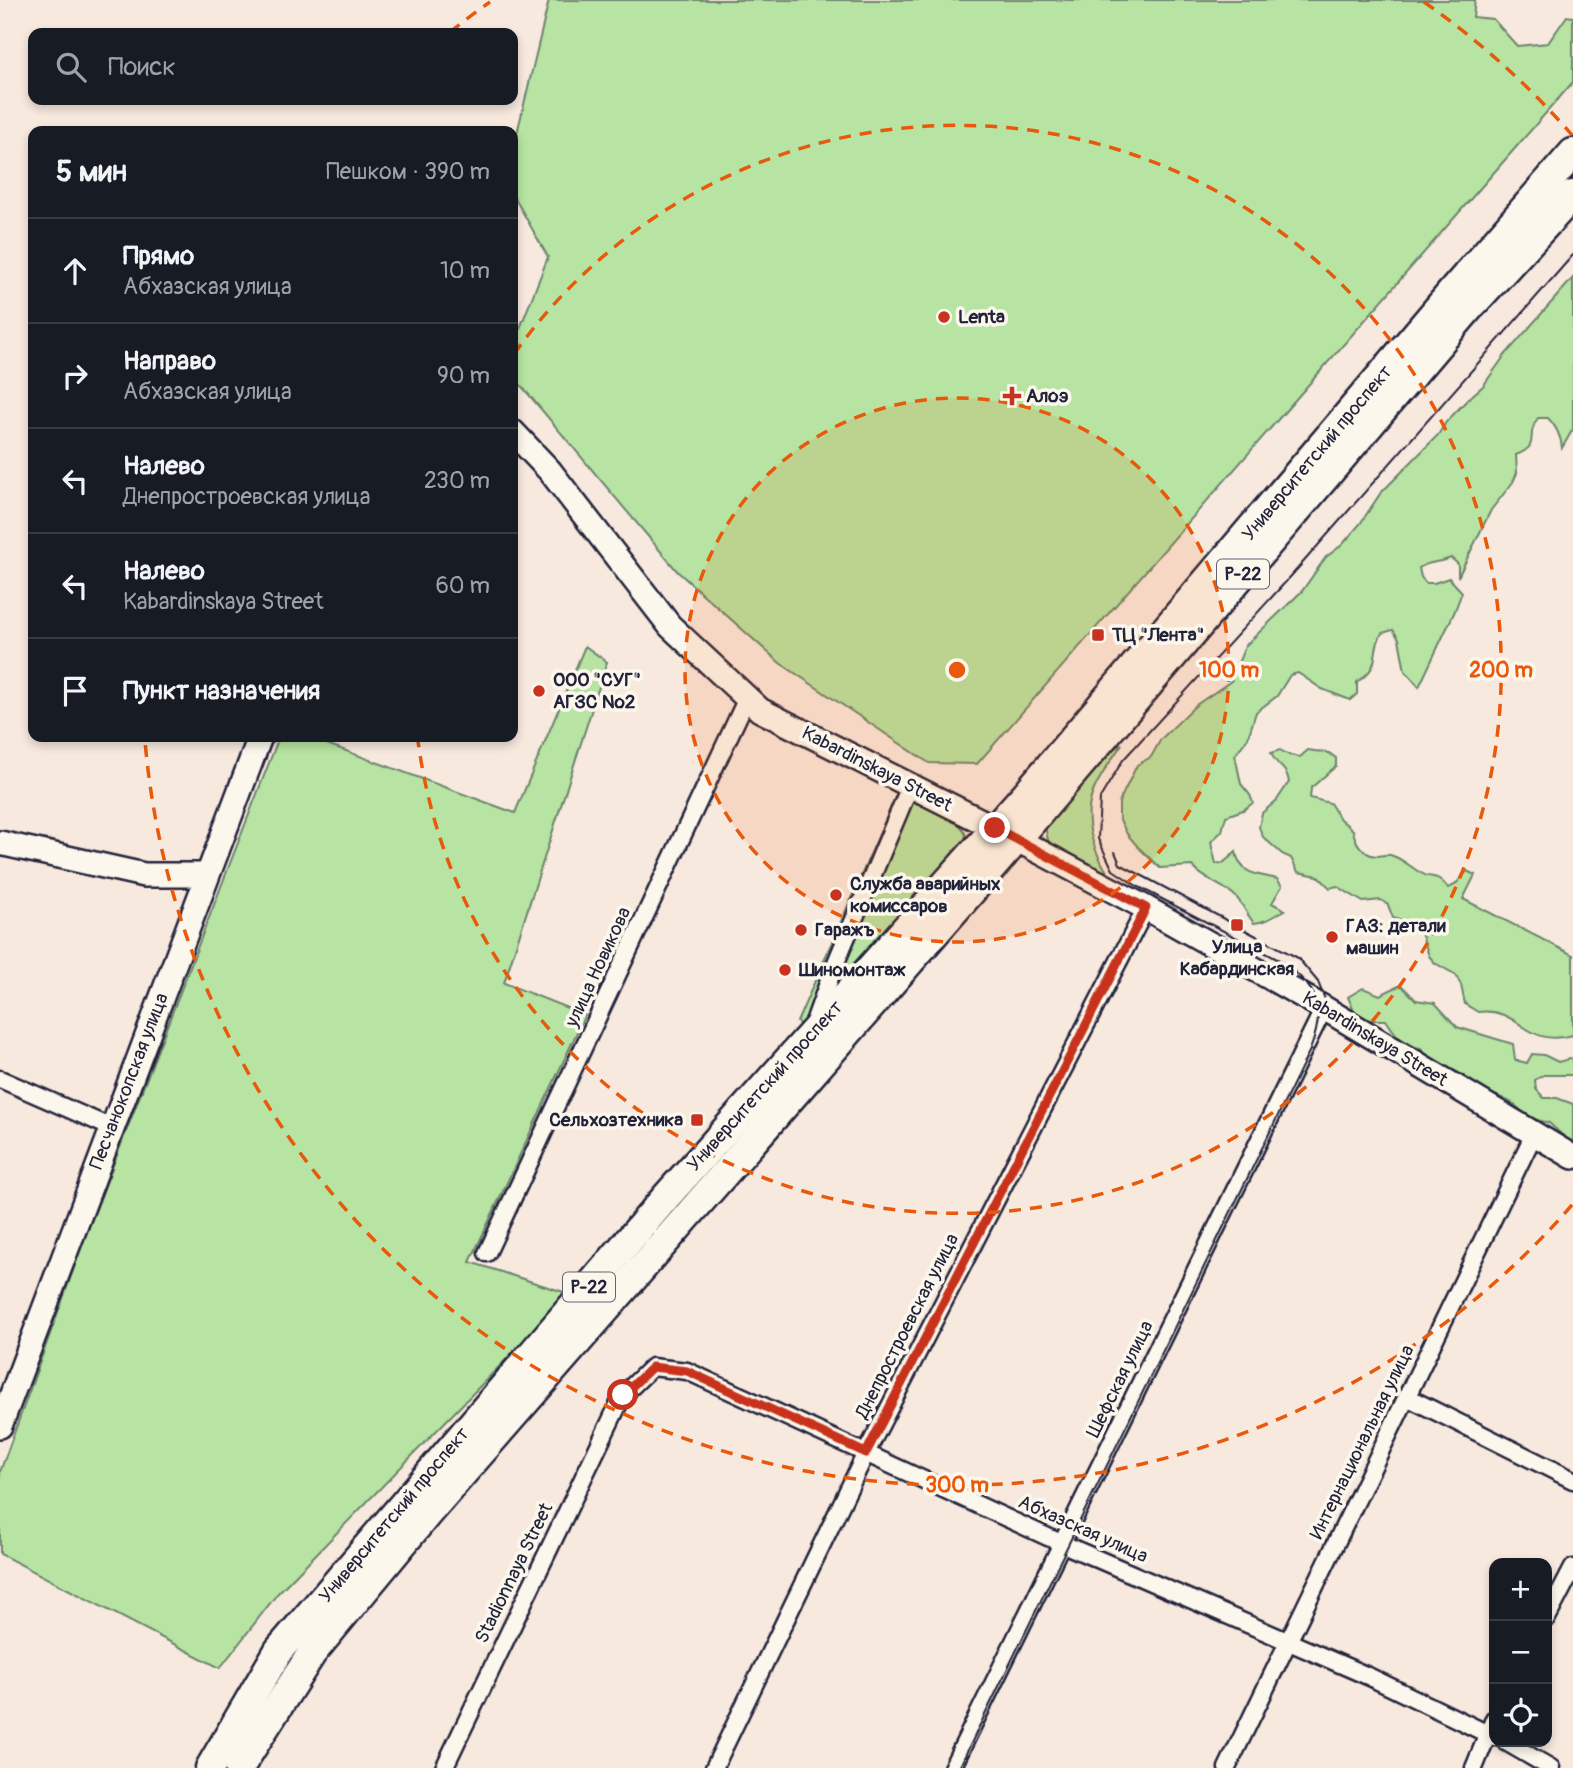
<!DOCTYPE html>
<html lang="ru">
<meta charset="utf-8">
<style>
:root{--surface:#171b24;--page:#242831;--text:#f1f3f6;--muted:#9ea1a6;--line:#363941}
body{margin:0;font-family:Pangolin,sans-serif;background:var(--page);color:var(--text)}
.controls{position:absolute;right:21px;bottom:21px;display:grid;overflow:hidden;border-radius:14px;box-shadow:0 4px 10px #0003}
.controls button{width:63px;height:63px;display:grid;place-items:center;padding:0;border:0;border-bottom:2px solid var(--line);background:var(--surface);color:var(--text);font:35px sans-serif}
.stop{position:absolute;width:21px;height:21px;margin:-16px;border:5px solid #c8321e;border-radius:50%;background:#fff}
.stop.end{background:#c8321e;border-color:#fff;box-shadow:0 2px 7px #0008}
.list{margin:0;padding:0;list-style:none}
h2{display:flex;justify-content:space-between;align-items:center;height:91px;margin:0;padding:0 28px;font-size:30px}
h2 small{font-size:23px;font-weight:400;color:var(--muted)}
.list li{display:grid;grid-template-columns:46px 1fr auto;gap:21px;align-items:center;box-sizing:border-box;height:105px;padding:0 28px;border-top:2px solid var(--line)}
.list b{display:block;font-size:26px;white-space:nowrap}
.list p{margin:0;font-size:23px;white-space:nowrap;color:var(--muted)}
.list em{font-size:23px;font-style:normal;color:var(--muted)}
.icon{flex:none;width:38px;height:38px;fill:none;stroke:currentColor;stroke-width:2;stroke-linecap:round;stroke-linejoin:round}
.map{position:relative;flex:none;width:1573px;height:1768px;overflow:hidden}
.search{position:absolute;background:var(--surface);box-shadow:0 4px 10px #0003;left:28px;top:28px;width:490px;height:77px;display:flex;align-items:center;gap:18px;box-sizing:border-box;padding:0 24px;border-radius:14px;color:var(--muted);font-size:26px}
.panel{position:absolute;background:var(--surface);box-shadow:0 4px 10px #0003;left:28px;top:126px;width:490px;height:616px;border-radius:14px}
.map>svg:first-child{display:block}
</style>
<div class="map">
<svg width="1573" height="1768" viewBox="0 0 1573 1768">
<rect width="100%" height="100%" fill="#f8e9de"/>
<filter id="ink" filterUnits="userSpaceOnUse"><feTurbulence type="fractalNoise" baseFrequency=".0143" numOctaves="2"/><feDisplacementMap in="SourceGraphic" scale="14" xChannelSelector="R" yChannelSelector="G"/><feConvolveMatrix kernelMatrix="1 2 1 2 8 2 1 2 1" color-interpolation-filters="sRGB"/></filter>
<g filter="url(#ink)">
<g fill="#b7e4a2" stroke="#6c836e" stroke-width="2">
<path d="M549,0h926l-2,17 20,2 24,27 31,-3 19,-27 6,1v65l-596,682 -48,-1 -149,-100 -102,-91 -165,-196v-30l35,-89 -35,-62v-45z"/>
<path d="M1573,278v151l-11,19c-1,-11 -6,-22 -14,-30h-10c-14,19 4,27 -22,37l1,18 -4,9 -22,28 -33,67v-13l-7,-6c-11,5 -22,3 -32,10l2,9 5,6h8l15,-5 13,14 -8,21 -35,74 -14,-16 -6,-32 -6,-9 -11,3c-13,22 2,31 -25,49v12l-7,6 -28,-11 -24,-16 -8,2 -13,21 -21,16 -8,26 -13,17 6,29 9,11 3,8 -10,7 -17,6 -4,15 -11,11 5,22 7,-1 13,-11c4,23 22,22 41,27l5,7 -10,17 13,7c-12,6 -18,12 -31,13 -8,-9 -11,-20 -20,-28 -13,-11 -30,-15 -42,-29l-32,2 -22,-21 -11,-13 -8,-16v-16l18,-37 14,-8 10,-18 35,-34 35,-24 14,-35 57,-55 24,-34 16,-12 18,-21 20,-30 58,-59 8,-13 22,-23 15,-13 22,-31z"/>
<path d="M585,646l22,16 -103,321 81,32 -115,247 100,32 -292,299 -58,75 -220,-114v-82l86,-237 193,-498h29l207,76z"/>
<path d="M1122,744c-10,15 -22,31 -29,48 -13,33 4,67 23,94l-67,-42 -4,-17 62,-75z"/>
<path d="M1280,750l9,5 11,2 8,-7 21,3 7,5v8l-25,22 -1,10 20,5 10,16 13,11c2,13 10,25 24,26 6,0 10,-3 16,0 11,4 19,12 28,17 12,8 14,-2 27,15l7,-3 12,-14 8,4 -12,24 110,56v80c-49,14 -51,-28 -95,-23l-13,-8 -4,-19 -5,-10 -21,-12 -6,-7 -10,-29 -26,-9 -5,-13 -7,-5 -18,2 -26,-16 -7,2 -12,-12 -20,-4 -7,-14 -9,-4 -19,-17 -4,-10 3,-14 15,-13 12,-18c-2,-15 -13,-16 -18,-29z"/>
<path d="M895,798c25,7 60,11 71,37l-5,18 -156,176 -8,-7z"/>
<path d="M1401,985l15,15 19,3 22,24 56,17 2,16 12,3 5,-9 12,1 14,7 15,-4v17h-29l-9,5 1,9 8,9h13l16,6v41l-24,-22 -23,-6c-12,-18 -29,-20 -47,-28 -9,-4 -13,-13 -22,-17 -14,-7 -27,-9 -36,-24 -18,-2 -26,-14 -35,-28h-21l-12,-11 -5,-12 15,-9 17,7z"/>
</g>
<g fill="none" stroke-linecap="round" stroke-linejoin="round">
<defs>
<g id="street">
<path d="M814,1022l18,-50 78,-186"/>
<path d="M0,1079l112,49"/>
<path d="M487,1253l260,-555"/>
<path d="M1407,1397l166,83"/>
<path d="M1547,1618l26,-50"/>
<path d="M1506,1742l45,26"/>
<path d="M444,1768l179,-373 29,-28 35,4 376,173 307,133 124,60"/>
<path d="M714,1768l152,-315 280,-545"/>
<path d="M952,1768l372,-760"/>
<path d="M1227,1768l307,-634"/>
<path d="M1474,1768l20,-49"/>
</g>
<g id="secondary">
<path d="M513,432l37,39 120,155 90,84 235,118 151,80 178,100 249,149"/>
<path d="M0,843l144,32h62"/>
<path d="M0,1426l260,-689"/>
</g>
<g id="highway">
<path d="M210,1768l69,-118 387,-453 360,-403 425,-501 122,-140"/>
<path d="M239,1768l73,-115 115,-139 589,-674 453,-532 104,-113"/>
</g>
</defs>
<use href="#street" stroke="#22223b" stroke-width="21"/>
<use href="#secondary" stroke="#22223b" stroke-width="28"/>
<use href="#highway" stroke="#22223b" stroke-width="33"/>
<use href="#street" stroke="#fbf7ec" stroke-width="16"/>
<use href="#secondary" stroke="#fbf7ec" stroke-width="23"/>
<use href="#highway" stroke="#fbf7ec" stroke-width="28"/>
<g stroke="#22223b" stroke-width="2">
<path d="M1115,852l5,12 178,94 20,24 8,20"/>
<path d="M959,1768l351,-718c17,-44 8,-61 -29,-89l-144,-75 -24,-16 -15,-31 2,-41 23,-38 169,-185 281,-320"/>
</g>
</g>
</g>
<g fill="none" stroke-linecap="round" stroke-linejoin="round" filter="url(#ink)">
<path stroke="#c8321e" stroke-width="9" d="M623,1395l29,-28 35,4 179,82 280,-545 -151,-80"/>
</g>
<circle cx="957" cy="670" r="272" fill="#e8590c" fill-opacity=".12"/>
<g fill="none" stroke="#e8590c" stroke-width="3.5" stroke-dasharray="12 9">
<circle cx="957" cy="670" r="272"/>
<path d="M514 354A544 544 0 1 1 418 741"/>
<path d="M1572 1205A815 815 0 0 1 145 741M450 32A815 815 0 0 1 490 2M1424 2A815 815 0 0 1 1572 135"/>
</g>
<g fill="#c8321e" stroke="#fbf7ec" stroke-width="2.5">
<circle cx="944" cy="317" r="7"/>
<path d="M1008.5 385.5h7v7h7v7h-7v7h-7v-7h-7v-7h7z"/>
<rect x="1091" y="628" width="14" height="14" rx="3.5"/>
<circle cx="539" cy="691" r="7"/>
<circle cx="836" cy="895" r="7"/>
<rect x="1230" y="918" width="14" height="14" rx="3.5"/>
<circle cx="801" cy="930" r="7"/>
<circle cx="1332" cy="937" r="7"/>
<circle cx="785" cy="970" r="7"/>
<rect x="690" y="1113" width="14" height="14" rx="3.5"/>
</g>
<g text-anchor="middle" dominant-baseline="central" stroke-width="7" stroke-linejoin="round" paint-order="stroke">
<g fill="#fbf7ec" stroke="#636270" stroke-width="2">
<rect x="1217" y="559.5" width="52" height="29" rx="5"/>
<rect x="563" y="1272.5" width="52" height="29" rx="5"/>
</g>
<g font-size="18" font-weight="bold" fill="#22223b">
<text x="1243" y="574">Р-22</text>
<text x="589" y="1287">Р-22</text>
</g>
<g font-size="19" font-weight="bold" fill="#22223b" stroke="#fbf7ec" text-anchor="start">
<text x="958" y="317">Lenta</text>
<text x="1026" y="396">Алоэ</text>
<text x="1112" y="635">ТЦ "Лента"</text>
<text x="553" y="680">ООО "СУГ"<tspan x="553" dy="22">АГЗС №2</tspan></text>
<text x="850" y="884">Служба аварийных<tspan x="850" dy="22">комиссаров</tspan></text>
<text x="1346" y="926">ГАЗ: детали<tspan x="1346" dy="22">машин</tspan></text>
<text x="815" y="930">Гаражъ</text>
<text x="1237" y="947" text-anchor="middle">Улица<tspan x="1237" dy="22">Кабардинская</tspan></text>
<text x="799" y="970">Шиномонтаж</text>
<text x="683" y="1120" text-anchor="end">Сельхозтехника</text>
</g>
<g font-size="19" fill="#22223b" stroke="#fbf7ec">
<text transform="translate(1317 453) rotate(-50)">Университетский проспект</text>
<text transform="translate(877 769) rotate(27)">Kabardinskaya Street</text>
<text transform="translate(598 967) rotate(-65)">улица Новикова</text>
<text transform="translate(1375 1039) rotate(31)">Kabardinskaya Street</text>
<text transform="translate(129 1081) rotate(-69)">Песчанокопская улица</text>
<text transform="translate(765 1086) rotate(-48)">Университетский проспект</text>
<text transform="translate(907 1326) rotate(-63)">Днепростроевская улица</text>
<text transform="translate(1120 1379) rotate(-64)">Шефская улица</text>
<text transform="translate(1362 1442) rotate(-64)">Интернациональная улица</text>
<text transform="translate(394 1515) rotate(-50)">Университетский проспект</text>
<text transform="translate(1083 1529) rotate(24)">Абхазская улица</text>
<text transform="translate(514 1573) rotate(-64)">Stadionnaya Street</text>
</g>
</g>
<circle cx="957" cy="670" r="10" fill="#e8590c" stroke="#fbf7ec" stroke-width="3.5"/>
<g font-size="21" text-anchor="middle" font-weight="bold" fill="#e8590c" stroke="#fbf7ec" stroke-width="7" stroke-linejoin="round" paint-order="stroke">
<text x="1229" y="677">100 m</text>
<text x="1501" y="677">200 m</text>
<text x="957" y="1492">300 m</text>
</g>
</svg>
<div class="controls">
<button>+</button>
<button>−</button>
<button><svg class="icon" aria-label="locate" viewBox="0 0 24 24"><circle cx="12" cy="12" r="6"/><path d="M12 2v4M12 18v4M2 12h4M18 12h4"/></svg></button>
</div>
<div class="stop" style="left:623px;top:1395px"></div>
<div class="stop end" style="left:995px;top:828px"></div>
<div class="search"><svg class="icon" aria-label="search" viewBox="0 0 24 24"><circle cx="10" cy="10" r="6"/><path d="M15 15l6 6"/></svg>Поиск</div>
<section class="panel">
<h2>5 мин<small>Пешком · 390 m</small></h2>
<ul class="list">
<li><svg class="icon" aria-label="ahead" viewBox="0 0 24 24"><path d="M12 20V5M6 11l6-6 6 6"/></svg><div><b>Прямо</b><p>Абхазская улица</p></div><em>10 m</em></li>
<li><svg class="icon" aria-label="right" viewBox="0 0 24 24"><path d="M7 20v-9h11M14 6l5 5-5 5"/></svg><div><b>Направо</b><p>Абхазская улица</p></div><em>90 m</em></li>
<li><svg class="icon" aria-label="left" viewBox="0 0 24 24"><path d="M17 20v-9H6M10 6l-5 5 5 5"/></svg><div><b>Налево</b><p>Днепростроевская улица</p></div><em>230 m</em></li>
<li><svg class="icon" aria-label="left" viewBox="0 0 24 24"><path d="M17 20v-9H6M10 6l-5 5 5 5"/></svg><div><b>Налево</b><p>Kabardinskaya Street</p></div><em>60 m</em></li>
<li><svg class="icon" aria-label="arrive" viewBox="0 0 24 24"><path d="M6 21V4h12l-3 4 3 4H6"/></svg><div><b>Пункт назначения</b></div></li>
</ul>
</section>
</div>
